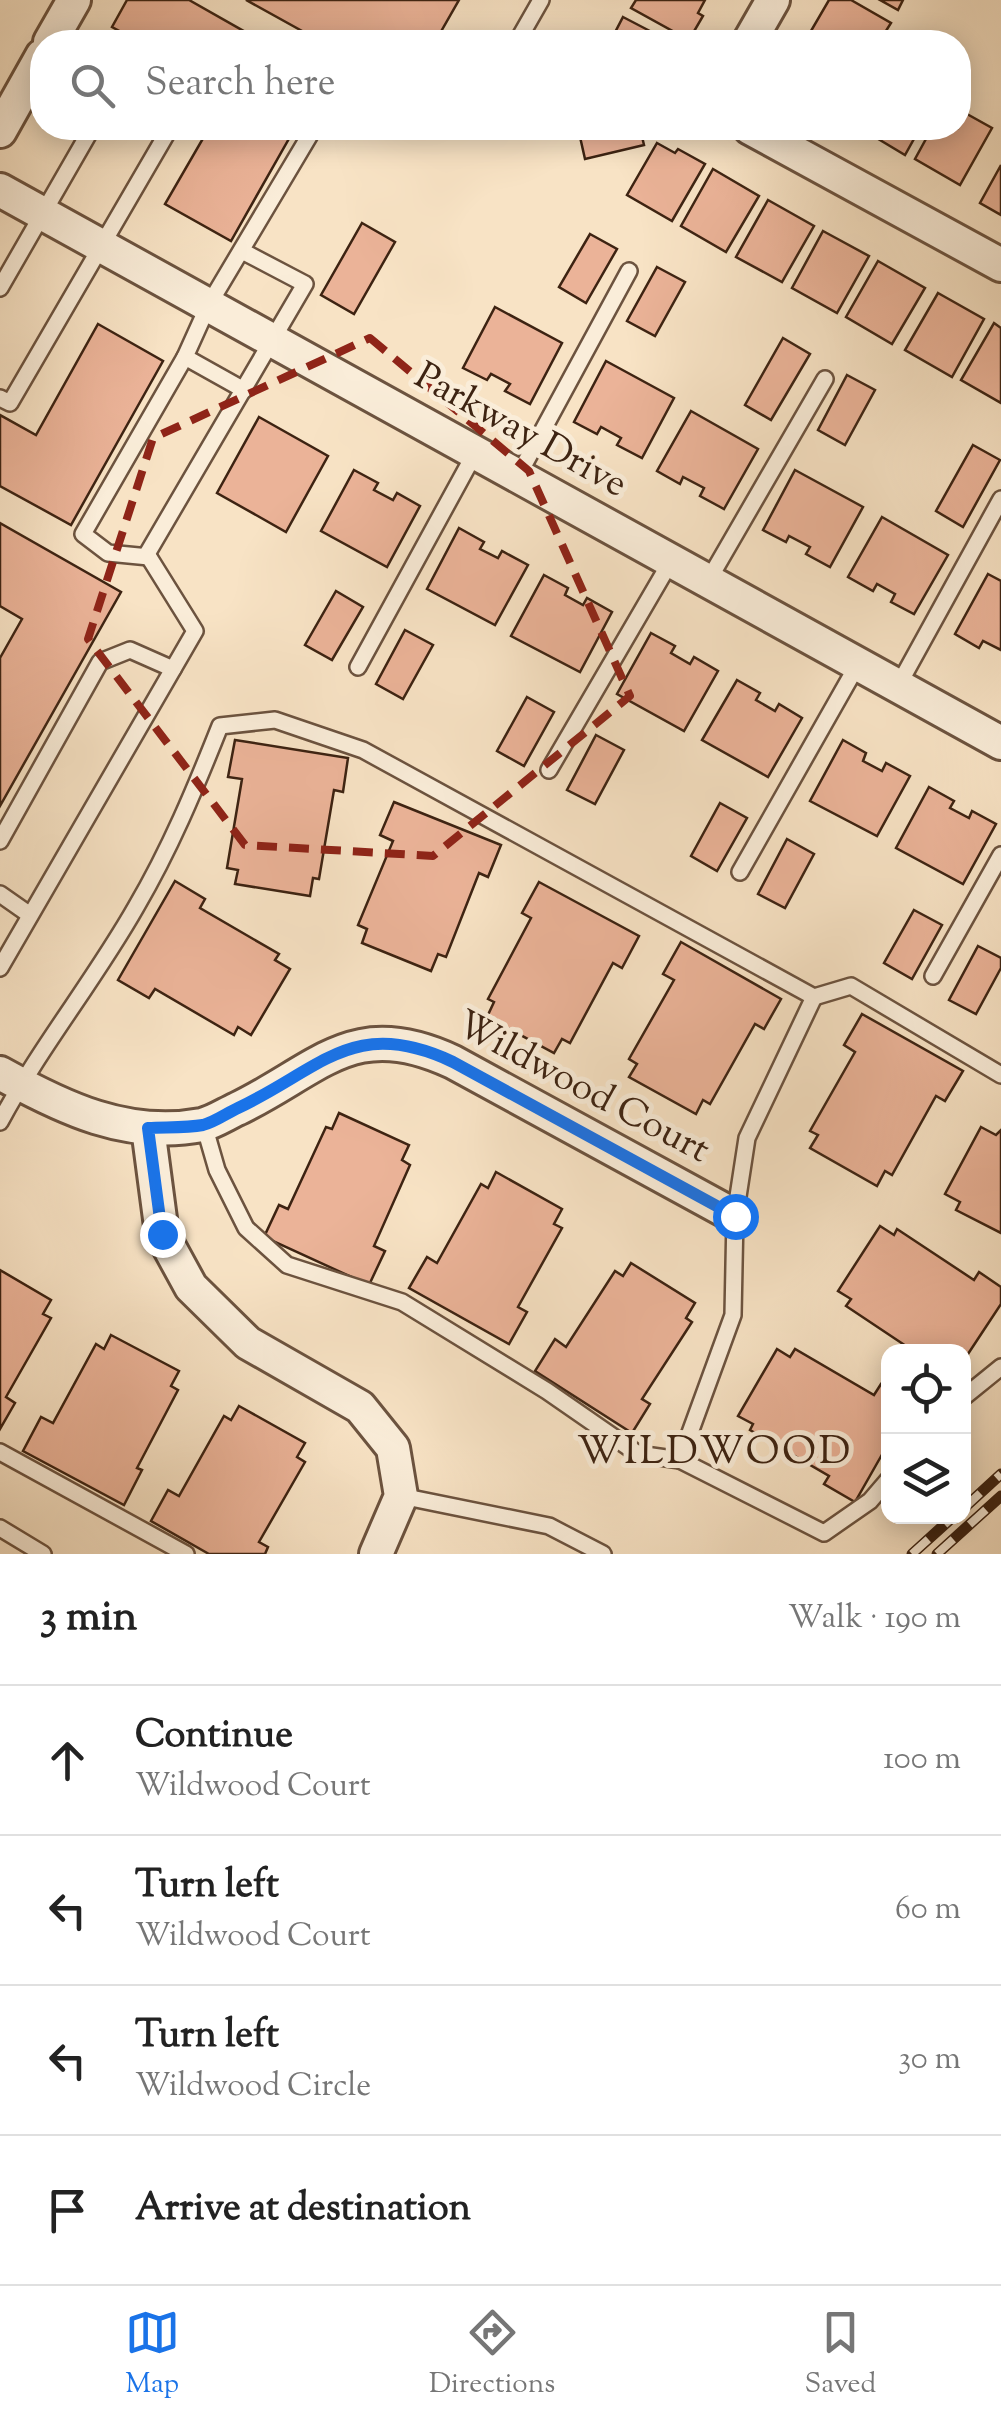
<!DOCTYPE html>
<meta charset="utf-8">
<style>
:root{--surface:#fff;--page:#f2f2f2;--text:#222;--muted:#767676;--line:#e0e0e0;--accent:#1a73e8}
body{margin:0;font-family:"Sorts Mill Goudy",serif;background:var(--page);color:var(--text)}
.controls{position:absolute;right:30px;bottom:30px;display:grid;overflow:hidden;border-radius:20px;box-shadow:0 5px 25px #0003}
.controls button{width:90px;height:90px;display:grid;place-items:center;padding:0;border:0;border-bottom:2px solid var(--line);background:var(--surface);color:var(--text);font:50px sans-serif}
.stop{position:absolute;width:30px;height:30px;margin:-22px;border:8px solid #1a73e8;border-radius:50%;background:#fff}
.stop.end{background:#1a73e8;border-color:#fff;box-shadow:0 2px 10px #0008}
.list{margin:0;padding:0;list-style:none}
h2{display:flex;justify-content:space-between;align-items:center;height:130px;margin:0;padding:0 40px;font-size:42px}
h2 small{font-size:32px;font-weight:400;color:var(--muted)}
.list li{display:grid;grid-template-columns:65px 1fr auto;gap:30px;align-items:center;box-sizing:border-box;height:150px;padding:0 40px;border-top:2px solid var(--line)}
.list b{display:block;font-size:38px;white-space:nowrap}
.list p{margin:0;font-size:32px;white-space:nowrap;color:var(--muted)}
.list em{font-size:32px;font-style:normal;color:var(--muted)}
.icon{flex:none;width:55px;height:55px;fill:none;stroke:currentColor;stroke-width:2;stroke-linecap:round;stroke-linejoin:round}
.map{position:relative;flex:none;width:1001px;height:1554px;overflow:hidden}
.search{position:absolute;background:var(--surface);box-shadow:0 5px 25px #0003;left:30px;right:30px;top:30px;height:110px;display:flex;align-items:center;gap:25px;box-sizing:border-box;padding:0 35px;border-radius:40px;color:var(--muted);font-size:38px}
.sheet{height:730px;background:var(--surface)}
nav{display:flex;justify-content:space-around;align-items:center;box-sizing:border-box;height:140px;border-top:2px solid var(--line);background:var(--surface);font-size:28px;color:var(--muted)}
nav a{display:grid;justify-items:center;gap:5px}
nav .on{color:var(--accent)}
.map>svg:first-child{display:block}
</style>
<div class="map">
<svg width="1001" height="1554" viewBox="0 0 1001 1554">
<rect width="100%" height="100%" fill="#f8e3c5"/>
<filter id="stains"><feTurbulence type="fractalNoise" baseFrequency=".002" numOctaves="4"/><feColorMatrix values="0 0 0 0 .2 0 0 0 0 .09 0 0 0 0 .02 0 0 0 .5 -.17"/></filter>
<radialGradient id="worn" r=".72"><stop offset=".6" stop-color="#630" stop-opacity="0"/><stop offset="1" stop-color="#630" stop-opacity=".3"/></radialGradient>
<g fill="#ebb398" stroke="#3d2312" stroke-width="2.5">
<path d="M127,0h62l74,42h-123l-28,-15z"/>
<path d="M246,0h213l-24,42h-113z"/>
<path d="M636,0h69l-7,13 5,3 -14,24 -58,-32z"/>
<path d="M829,0h22l40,23 -12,19h-61l-10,-6z"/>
<path d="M880,0h23l-5,10z"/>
<path d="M623,17l48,25h-61z"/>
<path d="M958,109l34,19 -32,57 -45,-26 17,-31h26z"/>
<path d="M209,128h86l-64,113 -66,-37z"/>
<path d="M578,128h62l4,17 -59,14z"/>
<path d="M860,128h60l-15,27z"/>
<path d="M657,143l18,10 3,-4 27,15 -33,57 -45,-26z"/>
<path d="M1001,165v50l-21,-12z"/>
<path d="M713,169l46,27 -33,56 -45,-26z"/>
<path d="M768,200l46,26 -32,56 -46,-25z"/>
<path d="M362,223l33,19 -41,72 -33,-19z"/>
<path d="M823,231l46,25 -32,57 -45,-25z"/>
<path d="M590,234l27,15 -31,54 -27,-16z"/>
<path d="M878,261l47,27 -33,56 -46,-27z"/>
<path d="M657,267l28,15 -30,54 -28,-15z"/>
<path d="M938,293l46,26 -32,58 -47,-27z"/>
<path d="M495,307l67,36 -32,61 -25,-13 5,-7 -19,-10 -4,6 -24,-12z"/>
<path d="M994,323l7,5v75l-40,-23z"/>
<path d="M98,324l65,37 -92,164 -71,-39v-71l36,20z"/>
<path d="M783,338l27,16 -39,66 -26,-15z"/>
<path d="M606,361l68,37 -32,60 -25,-13 4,-7 -20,-11 -4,7 -23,-12z"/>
<path d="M847,375l28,15 -30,55 -27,-15z"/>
<path d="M691,411l67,38 -34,60 -24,-13 4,-8 -21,-11 -3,7 -23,-13z"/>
<path d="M259,417l69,39 -42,76 -69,-39z"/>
<path d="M973,445l27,15 -37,67 -27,-16z"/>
<path d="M354,470l24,13 -4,7 19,10 4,-7 23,13 -33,61 -66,-36z"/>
<path d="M795,470l68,37 -33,60 -24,-13 4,-7 -21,-11 -3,6 -23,-12z"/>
<path d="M882,517l66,38 -34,59 -23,-12 4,-8 -18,-10 -4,7 -25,-14z"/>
<path d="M0,523l121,69 -121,214v-148l22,-39 -22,-13z"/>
<path d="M459,528l25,14 -4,7 18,9 4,-7 26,14 -33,60 -68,-36z"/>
<path d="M988,574l13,7v69l-18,-9 -4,7 -24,-14z"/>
<path d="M544,575l24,13 -3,7 18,10 4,-7 25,14 -32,60 -69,-36z"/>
<path d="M336,591l27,16 -31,53 -27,-15z"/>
<path d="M405,630l28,15 -30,54 -27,-15z"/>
<path d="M651,633l24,13 -4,7 19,11 4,-7 24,14 -34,60 -67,-37z"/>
<path d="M737,680l23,13 -4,7 19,11 4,-7 23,14 -34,59 -66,-37z"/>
<path d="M527,697l27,15 -30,54 -27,-15z"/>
<path d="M596,735l28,15 -29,54 -28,-14z"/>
<path d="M235,740l113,18 -5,34 -9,-2 -15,89 -6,-1 -3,18 -75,-12 3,-14 -11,-2 15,-89 -14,-2z"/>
<path d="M843,740l23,13 -3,8 19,10 4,-8 24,13 -33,60 -67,-35z"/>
<path d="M929,787l25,14 -4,7 19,10 3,-7 24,13 -33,60 -67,-36z"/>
<path d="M394,802l107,43 -13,32 -9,-4 -33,84 -8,-3 -7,17 -69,-28 5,-14 -9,-4 35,-84 -13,-6z"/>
<path d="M720,803l27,15 -30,53 -26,-15z"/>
<path d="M787,839l27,15 -29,54 -27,-14z"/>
<path d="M175,881l30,18 -5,9 79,46 -4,6 15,9 -39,66 -13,-8 -4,8 -79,-46 -6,9 -31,-18z"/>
<path d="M539,882l100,54 -17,32 -9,-5 -43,80 -8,-4 -8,14 -67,-36 7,-15 -6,-3 43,-81 -9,-5z"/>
<path d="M914,910l28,15 -30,54 -28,-16z"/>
<path d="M681,942l100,57 -17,30 -9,-5 -45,80 -7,-4 -7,14 -67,-37 8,-13 -8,-5 45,-79 -11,-6z"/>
<path d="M978,946l23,12v10l-25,46 -27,-14z"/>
<path d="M862,1014l101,57 -18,30 -9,-5 -44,79 -7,-4 -8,15 -67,-38 8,-13 -8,-4 45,-79 -11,-7z"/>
<path d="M339,1113l70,32 -7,15 8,5 -36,81 11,5 -16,34 -105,-48 15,-32 9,4 38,-82 6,2z"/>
<path d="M981,1127l15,8 5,-5v103l-45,-23 4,-8 -15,-8z"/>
<path d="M496,1172l66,37 -8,15 8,4 -44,79 9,5 -18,32 -100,-56 18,-31 10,6 44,-79 7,4z"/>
<path d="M880,1226l14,9 3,-6 77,51 5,-8 22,15v17l-37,56v-8h-49l-69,-46 5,-7 -13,-8z"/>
<path d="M631,1263l64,40 -9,15 6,4 -50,77 8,5 -18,29 -97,-62 20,-32 11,8 49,-76 8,5z"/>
<path d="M0,1270l51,30 -8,14 8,4 -45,79 9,6 -15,26z"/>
<path d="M111,1335l68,36 -8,15 7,4 -41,78 5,2 -18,35 -101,-54 18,-34 12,6 43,-79 8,5z"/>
<path d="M777,1349l13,8 5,-8 79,46 7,-11 7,4v56l-33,58 -31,-18 5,-8 -79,-46 3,-6 -15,-8z"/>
<path d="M239,1406l66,37 -8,14 8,5 -46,80 9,5 -3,7h-56l-58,-33 17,-31 11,6 45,-80 7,4z"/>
</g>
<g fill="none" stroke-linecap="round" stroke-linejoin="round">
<defs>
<g id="lane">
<path d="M517,42l24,-42"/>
<path d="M0,288l92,-160"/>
<path d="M244,390l-59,-33 23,-51 106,-178"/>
<path d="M0,398l10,5 160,-275"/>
<path d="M518,476l111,-205"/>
<path d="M149,557l-41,-4 -25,-19 102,-177"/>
<path d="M708,581l117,-202"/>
<path d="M358,667l117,-214"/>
<path d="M898,686l103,-187"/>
<path d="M549,770l122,-209"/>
<path d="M0,841l100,-179 30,-12 43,19"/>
<path d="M740,872l118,-208"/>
<path d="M0,894l30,21"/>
<path d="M0,968l195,-337 -48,-77 158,-270 -63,-33"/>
<path d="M933,976l68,-121"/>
<path d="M0,1122c40,-75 94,-141 136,-215 34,-58 59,-118 84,-181l55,-6 88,30 451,247 37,-11 150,89"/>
<path d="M204,1125l13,45 29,58 41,37 115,37 145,89 91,63 42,6 144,73 46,-32 18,-21"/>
<path d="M964,1397l37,-30"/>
<path d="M0,1452l186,102"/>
<path d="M680,1460l53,-145 2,-99 12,-78 67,-141"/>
<path d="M401,1496l148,30 54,28"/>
<path d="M0,1528l43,26"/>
</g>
<g id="street">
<path d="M50,42l24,-42"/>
<path d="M749,42l24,-42"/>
<path d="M750,128l251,137"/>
<path d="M0,131l42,-75"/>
<path d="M0,190l1001,553"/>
<path d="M0,1073c63,35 127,66 202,52 12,-3 24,-11 35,-16 83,-40 116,-94 216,-47l282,154"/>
<path d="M148,1128l14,106 29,53 57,56 112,64 33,41 8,48 -25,58"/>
</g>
</defs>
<use href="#lane" stroke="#6c533f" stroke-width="20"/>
<use href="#street" stroke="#6c533f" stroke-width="38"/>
<use href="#lane" stroke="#faedd9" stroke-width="15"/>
<use href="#street" stroke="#faedd9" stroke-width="32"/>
<defs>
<g id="rail">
<path d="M964,1508l37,-34"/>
<path d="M912,1554l42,-38"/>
<path d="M937,1554l64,-58"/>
</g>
</defs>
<use href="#rail" stroke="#3d2312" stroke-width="11"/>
<use href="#rail" stroke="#faedd9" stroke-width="8" stroke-dasharray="22" stroke-linecap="butt"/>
</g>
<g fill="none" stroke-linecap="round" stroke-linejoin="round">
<path stroke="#1a73e8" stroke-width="12" d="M162,1234l-14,-106c18,-1 38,0 55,-3 12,-3 24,-12 35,-17 83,-39 116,-93 215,-46l282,154"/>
</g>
<path fill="none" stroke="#8f2418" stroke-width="8" stroke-dasharray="20 12" stroke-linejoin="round" d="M370,338l159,133 101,225 -197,160 -188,-11 -157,-206 65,-201z"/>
<g text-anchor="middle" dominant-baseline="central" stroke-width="10" stroke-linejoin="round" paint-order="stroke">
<g font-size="38" fill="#3d2312" stroke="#faedd9">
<text transform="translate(520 432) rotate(29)">Parkway Drive</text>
<text transform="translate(582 1089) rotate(28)">Wildwood Court</text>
</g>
<g font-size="40" letter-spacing="2.5" fill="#3d2312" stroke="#faedd9">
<text x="715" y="1453">WILDWOOD</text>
</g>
</g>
<rect width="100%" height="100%" filter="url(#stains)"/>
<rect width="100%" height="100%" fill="url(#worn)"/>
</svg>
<div class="controls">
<button><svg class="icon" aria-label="locate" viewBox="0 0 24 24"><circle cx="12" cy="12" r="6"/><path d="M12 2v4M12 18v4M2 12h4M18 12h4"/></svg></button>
<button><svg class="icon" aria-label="layers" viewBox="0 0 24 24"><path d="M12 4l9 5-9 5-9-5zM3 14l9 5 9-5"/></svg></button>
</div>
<div class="stop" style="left:735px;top:1216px"></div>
<div class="stop end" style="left:162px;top:1234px"></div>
<div class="search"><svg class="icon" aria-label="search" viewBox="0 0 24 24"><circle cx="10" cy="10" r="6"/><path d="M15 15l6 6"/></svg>Search here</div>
</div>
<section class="sheet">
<h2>3 min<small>Walk · 190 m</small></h2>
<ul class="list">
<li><svg class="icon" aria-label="ahead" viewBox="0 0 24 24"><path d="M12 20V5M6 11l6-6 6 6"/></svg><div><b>Continue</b><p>Wildwood Court</p></div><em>100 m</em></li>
<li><svg class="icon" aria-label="left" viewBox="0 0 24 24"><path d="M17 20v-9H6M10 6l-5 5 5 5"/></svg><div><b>Turn left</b><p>Wildwood Court</p></div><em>60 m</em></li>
<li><svg class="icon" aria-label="left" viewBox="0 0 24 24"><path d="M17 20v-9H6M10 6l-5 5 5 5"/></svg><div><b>Turn left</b><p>Wildwood Circle</p></div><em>30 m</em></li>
<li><svg class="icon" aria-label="arrive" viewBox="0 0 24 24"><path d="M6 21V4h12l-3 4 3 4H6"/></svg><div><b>Arrive at destination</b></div></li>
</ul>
</section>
<nav>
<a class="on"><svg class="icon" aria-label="map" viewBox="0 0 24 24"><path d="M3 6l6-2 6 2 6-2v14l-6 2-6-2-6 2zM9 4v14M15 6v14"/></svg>Map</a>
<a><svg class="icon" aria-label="directions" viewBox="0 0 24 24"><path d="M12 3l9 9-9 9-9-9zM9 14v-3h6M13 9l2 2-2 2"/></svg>Directions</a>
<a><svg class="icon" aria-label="saved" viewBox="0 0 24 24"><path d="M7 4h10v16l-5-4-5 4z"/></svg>Saved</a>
</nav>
